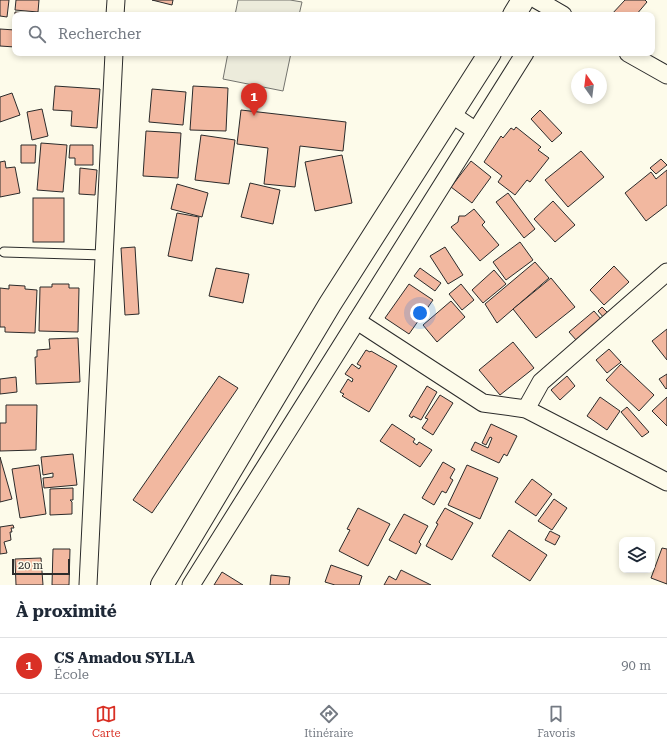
<!DOCTYPE html>
<html lang="fr">
<meta charset="utf-8">
<style>
:root{--surface:#fff;--page:#f2f2f3;--text:#1f2937;--muted:#747a83;--line:#e0e1e3;--accent:#d93025}
body{margin:0;font-family:"Roboto Serif",serif;background:var(--page);color:var(--text)}
.controls{position:absolute;right:12px;bottom:12px;display:grid;overflow:hidden;border-radius:8px;box-shadow:0 2px 6px #0003}
.controls button{width:36px;height:36px;display:grid;place-items:center;padding:0;border:0;border-bottom:1px solid var(--line);background:var(--surface);color:var(--text);font:20px sans-serif}
.compass{position:absolute;left:571px;top:68px;width:36px;height:36px;border-radius:50%;background:var(--surface);box-shadow:0 2px 6px #0003;rotate:346deg}
.scale{position:absolute;left:12px;bottom:10px;width:58px;box-sizing:border-box;padding-left:4px;border:2px solid #2b2b2b;border-top:0;font-size:11px;line-height:14px;white-space:nowrap;color:#2b2b2b;-webkit-text-stroke:3px #fdfbea;paint-order:stroke}
.you{position:absolute;left:420px;top:313px;width:14px;height:14px;margin:-10px;border:3px solid #fff;border-radius:50%;background:#1a73e8;box-shadow:0 0 0 6px #1a73e833}
.badge{display:grid;place-items:center;width:26px;height:26px;border-radius:50%;background:var(--accent);color:#fff;font-size:13px;font-weight:700}
.pin{position:absolute;translate:-50% -33px;filter:drop-shadow(0 1px 2px #0008)}
.pin::after{content:'';position:absolute;top:21px;width:14px;height:12px;background:inherit;clip-path:polygon(0 0,100% 0,50% 100%)}
.list{margin:0;padding:0;list-style:none}
h2{display:flex;justify-content:space-between;align-items:center;height:52px;margin:0;padding:0 16px;font-size:17px}
h2 small{font-size:13px;font-weight:400;color:var(--muted)}
.list li{display:grid;grid-template-columns:26px 1fr auto;gap:12px;align-items:center;box-sizing:border-box;height:56px;padding:0 16px;border-top:1px solid var(--line)}
.list b{display:block;font-size:15px;white-space:nowrap}
.list p{margin:0;font-size:13px;white-space:nowrap;color:var(--muted)}
.list em{font-size:13px;font-style:normal;color:var(--muted)}
.icon{flex:none;width:22px;height:22px;fill:none;stroke:currentColor;stroke-width:2;stroke-linecap:round;stroke-linejoin:round}
.map{position:relative;flex:none;width:667px;height:585px;overflow:hidden}
.search{position:absolute;background:var(--surface);box-shadow:0 2px 6px #0003;left:12px;right:12px;top:12px;height:44px;display:flex;align-items:center;gap:10px;box-sizing:border-box;padding:0 14px;border-radius:8px;color:var(--muted);font-size:15px}
.sheet{height:108px;background:var(--surface)}
nav{display:flex;justify-content:space-around;align-items:center;box-sizing:border-box;height:56px;border-top:1px solid var(--line);background:var(--surface);font-size:11px;color:var(--muted)}
nav a{display:grid;justify-items:center;gap:2px}
nav .on{color:var(--accent)}
.map>svg:first-child{display:block}
</style>
<div class="map">
<svg width="667" height="585" viewBox="0 0 667 585">
<rect width="100%" height="100%" fill="#fdfbea"/>
<g fill="#ecebdb" stroke="#74746e">
<path d="M238,0h52l12,2 -3,13h-64z"/>
<path d="M228,53h63l-8,38 -60,-12z"/>
</g>
<g fill="#f2b8a0" stroke="#2b2b2b">
<path d="M0,0h9l-2,17 -7,-1z"/>
<path d="M16,0h23l-1,12 -23,-2z"/>
<path d="M152,0h21l-1,5z"/>
<path d="M625,0h20l2,2 -11,13h-25z"/>
<path d="M15,12l20,1v2h-20l-1,14z"/>
<path d="M0,29l15,1v17l-15,-1z"/>
<path d="M55,86l45,3 -3,39 -26,-2 1,-15 -19,-1z"/>
<path d="M193,86l35,2 -2,43 -36,-1z"/>
<path d="M152,89l34,3 -3,33 -34,-3z"/>
<path d="M12,93l8,22 -20,7v-25z"/>
<path d="M42,109l6,27 -16,4 -5,-28z"/>
<path d="M241,110l105,12 -3,29 -43,-5 -5,41 -31,-3 4,-36 -31,-4z"/>
<path d="M540,110l22,23 -10,9 -21,-23z"/>
<path d="M516,127l25,20 -3,3 11,8 -19,24 -3,-2 -12,15 -17,-13 4,-6 -18,-14 17,-26 2,2 8,-10 3,2z"/>
<path d="M146,131l35,2 -3,45 -35,-2z"/>
<path d="M201,135l34,5 -6,44 -34,-4z"/>
<path d="M41,143l26,2 -4,47 -26,-2z"/>
<path d="M21,145h15l-1,18h-14z"/>
<path d="M70,145h23v20h-18v-7h-6z"/>
<path d="M581,151l23,26 -36,30 -23,-27z"/>
<path d="M342,155l10,48 -37,8 -10,-49z"/>
<path d="M661,159l6,6 -11,9 -6,-6z"/>
<path d="M5,161l1,7 9,-1 5,26 -20,4v-35z"/>
<path d="M471,161l20,16 -19,26 -21,-16z"/>
<path d="M80,168l17,2 -2,25 -16,-1z"/>
<path d="M667,170v35l-21,16 -21,-28 26,-21 5,7z"/>
<path d="M250,183l30,7 -7,34 -32,-7z"/>
<path d="M177,184l31,9 -6,24 -31,-8z"/>
<path d="M508,193l27,36 -11,9 -28,-36z"/>
<rect x="33" y="198" width="31" height="44"/>
<path d="M553,201l22,24 -20,17 -21,-23z"/>
<path d="M474,209l11,13 -3,3 17,20 -19,16 -29,-34 7,-5 1,-6h6z"/>
<path d="M177,213l22,4 -7,44 -24,-5z"/>
<path d="M520,242l13,18 -27,20 -13,-18z"/>
<path d="M135,247l4,67 -14,1 -4,-67z"/>
<path d="M445,247l18,28 -15,9 -18,-28z"/>
<path d="M535,262l14,16 -52,45 -12,-19z"/>
<path d="M614,266l15,16 -25,23 -14,-15z"/>
<path d="M216,268l33,6 -6,29 -34,-7z"/>
<path d="M420,268l21,15 -6,8 -21,-15z"/>
<path d="M494,270l12,14 -23,19 -11,-13z"/>
<path d="M551,278l24,29 -39,31 -23,-29z"/>
<path d="M52,284h17v4h10l-1,44 -39,-1 1,-44h12z"/>
<path d="M409,284l24,16 -24,34 -24,-16z"/>
<path d="M461,284l13,16 -12,10 -13,-16z"/>
<path d="M9,285l16,1v3l12,1 -2,43 -30,-1v-5h-5v-39l9,1z"/>
<path d="M451,301l14,16 -28,25 -14,-17z"/>
<path d="M602,307l6,6 -4,5 -6,-7z"/>
<path d="M594,311l7,8 -24,22 -8,-9z"/>
<path d="M667,329v31l-15,-19z"/>
<path d="M78,338l2,44 -44,2 -1,-27h2v-7l13,-1 -1,-10z"/>
<path d="M513,342l21,26 -34,27 -21,-25z"/>
<path d="M609,349l12,13 -14,11 -11,-13z"/>
<path d="M366,350l4,2 1,-1 26,15 -28,46 -27,-16 2,-2 -4,-2 8,-13 4,3 1,-3 -8,-5 7,-10 7,5 2,-3 -4,-2z"/>
<path d="M621,364l33,31 -15,16 -33,-31z"/>
<path d="M667,374v14l-1,1 -7,-10z"/>
<path d="M219,376l19,12 -86,125 -19,-13z"/>
<path d="M567,376l8,10 -15,14 -9,-10z"/>
<path d="M16,377l1,15 -17,2v-15z"/>
<path d="M427,386l10,6 -16,28 -8,-4 -1,2 -3,-2z"/>
<path d="M440,395l13,8 -20,32 -11,-7 6,-9 -3,-1z"/>
<path d="M600,397l20,14 -13,19 -20,-14z"/>
<path d="M667,397v29l-15,-15z"/>
<path d="M6,405h31l-1,45 -36,1v-28h6z"/>
<path d="M627,407l22,25 -7,5 -21,-25z"/>
<path d="M392,424l23,15 -2,3 4,3 2,-3 13,8 -12,17 -40,-26z"/>
<path d="M491,424l26,12 -10,20 -3,-2 -5,9 -28,-13 4,-8 13,6 4,-10 -2,-1 -4,8 -4,-2z"/>
<path d="M73,454l4,31 -33,3 -1,-10 10,-1v-4l-10,2 -2,-18z"/>
<path d="M0,457l12,42 -12,3z"/>
<path d="M443,462l12,7 -5,9 3,2 -7,13 -4,-2 -8,14 -12,-7z"/>
<path d="M39,465l7,49 -26,4 -8,-49z"/>
<path d="M467,465l31,13 -18,41 -32,-14z"/>
<path d="M532,479l20,15 -16,22 -21,-14z"/>
<path d="M73,488v12h-3l2,2v12l-22,1v-26z"/>
<path d="M554,499l13,9 -15,22 -14,-9z"/>
<path d="M358,508l32,16 -22,42 -29,-15 11,-21 -3,-1z"/>
<path d="M445,508l28,15 -21,37 -26,-14 12,-22 -2,-1z"/>
<path d="M404,514l24,12 -9,16 2,2 -5,10 -27,-14z"/>
<path d="M13,525l1,3h-3l1,4h-2l1,8 -7,2 3,11 -7,1v-27z"/>
<path d="M509,530l38,25 -17,26 -38,-25z"/>
<path d="M550,531l10,5 -5,9 -10,-5z"/>
<path d="M662,548l5,1v35l-16,-6z"/>
<path d="M53,549h17l-1,36h-17z"/>
<path d="M41,558l2,27h-27l-1,-26z"/>
<path d="M331,565l31,11 -3,9h-24l-10,-3z"/>
<path d="M401,570l30,15h-47l5,-9 7,4z"/>
<path d="M222,572l21,13h-29z"/>
<path d="M271,575l19,2 -1,8h-19z"/>
</g>
<g fill="none" stroke-linecap="round" stroke-linejoin="round">
<defs>
<path id="service" d="M4,252l100,3"/>
<g id="minor">
<path d="M537,0l26,15"/>
<path d="M115,15l1,-15"/>
<path d="M628,53l39,22"/>
<path d="M451,114l25,17"/>
<path d="M357,321l126,82 43,6 141,73"/>
<path d="M526,409l15,-27 126,-110"/>
<path d="M88,585l26,-532"/>
<path d="M191,585l334,-532"/>
</g>
<g id="primary">
<path d="M514,15l9,-15"/>
<path d="M162,585l168,-281 160,-251"/>
</g>
</defs>
<use href="#service" stroke="#2b2b2b" stroke-width="11"/>
<use href="#minor" stroke="#2b2b2b" stroke-width="19"/>
<use href="#primary" stroke="#2b2b2b" stroke-width="24"/>
<use href="#service" stroke="#fdfbea" stroke-width="9"/>
<use href="#minor" stroke="#fdfbea" stroke-width="17"/>
<use href="#primary" stroke="#fdfbea" stroke-width="22"/>
</g>
</svg>
<div class="controls">
<button><svg class="icon" aria-label="layers" viewBox="0 0 24 24"><path d="M12 4l9 5-9 5-9-5zM3 14l9 5 9-5"/></svg></button>
</div>
<svg class="compass" viewBox="-18 -18 36 36"><path d="M0-13l5 13h-10z" fill="#e53935"/><path d="M0 13l5-13h-10z" fill="#747a83"/></svg>
<div class="scale">20 m</div>
<div class="you"></div>
<div class="pin badge" style="left:254px;top:116px">1</div>
<div class="search"><svg class="icon" aria-label="search" viewBox="0 0 24 24"><circle cx="10" cy="10" r="6"/><path d="M15 15l6 6"/></svg>Rechercher</div>
</div>
<section class="sheet">
<h2>À proximité<small></small></h2>
<ul class="list">
<li><span class="badge">1</span><div><b>CS Amadou SYLLA</b><p>École</p></div><em>90 m</em></li>
</ul>
</section>
<nav>
<a class="on"><svg class="icon" aria-label="map" viewBox="0 0 24 24"><path d="M3 6l6-2 6 2 6-2v14l-6 2-6-2-6 2zM9 4v14M15 6v14"/></svg>Carte</a>
<a><svg class="icon" aria-label="directions" viewBox="0 0 24 24"><path d="M12 3l9 9-9 9-9-9zM9 14v-3h6M13 9l2 2-2 2"/></svg>Itinéraire</a>
<a><svg class="icon" aria-label="saved" viewBox="0 0 24 24"><path d="M7 4h10v16l-5-4-5 4z"/></svg>Favoris</a>
</nav>
